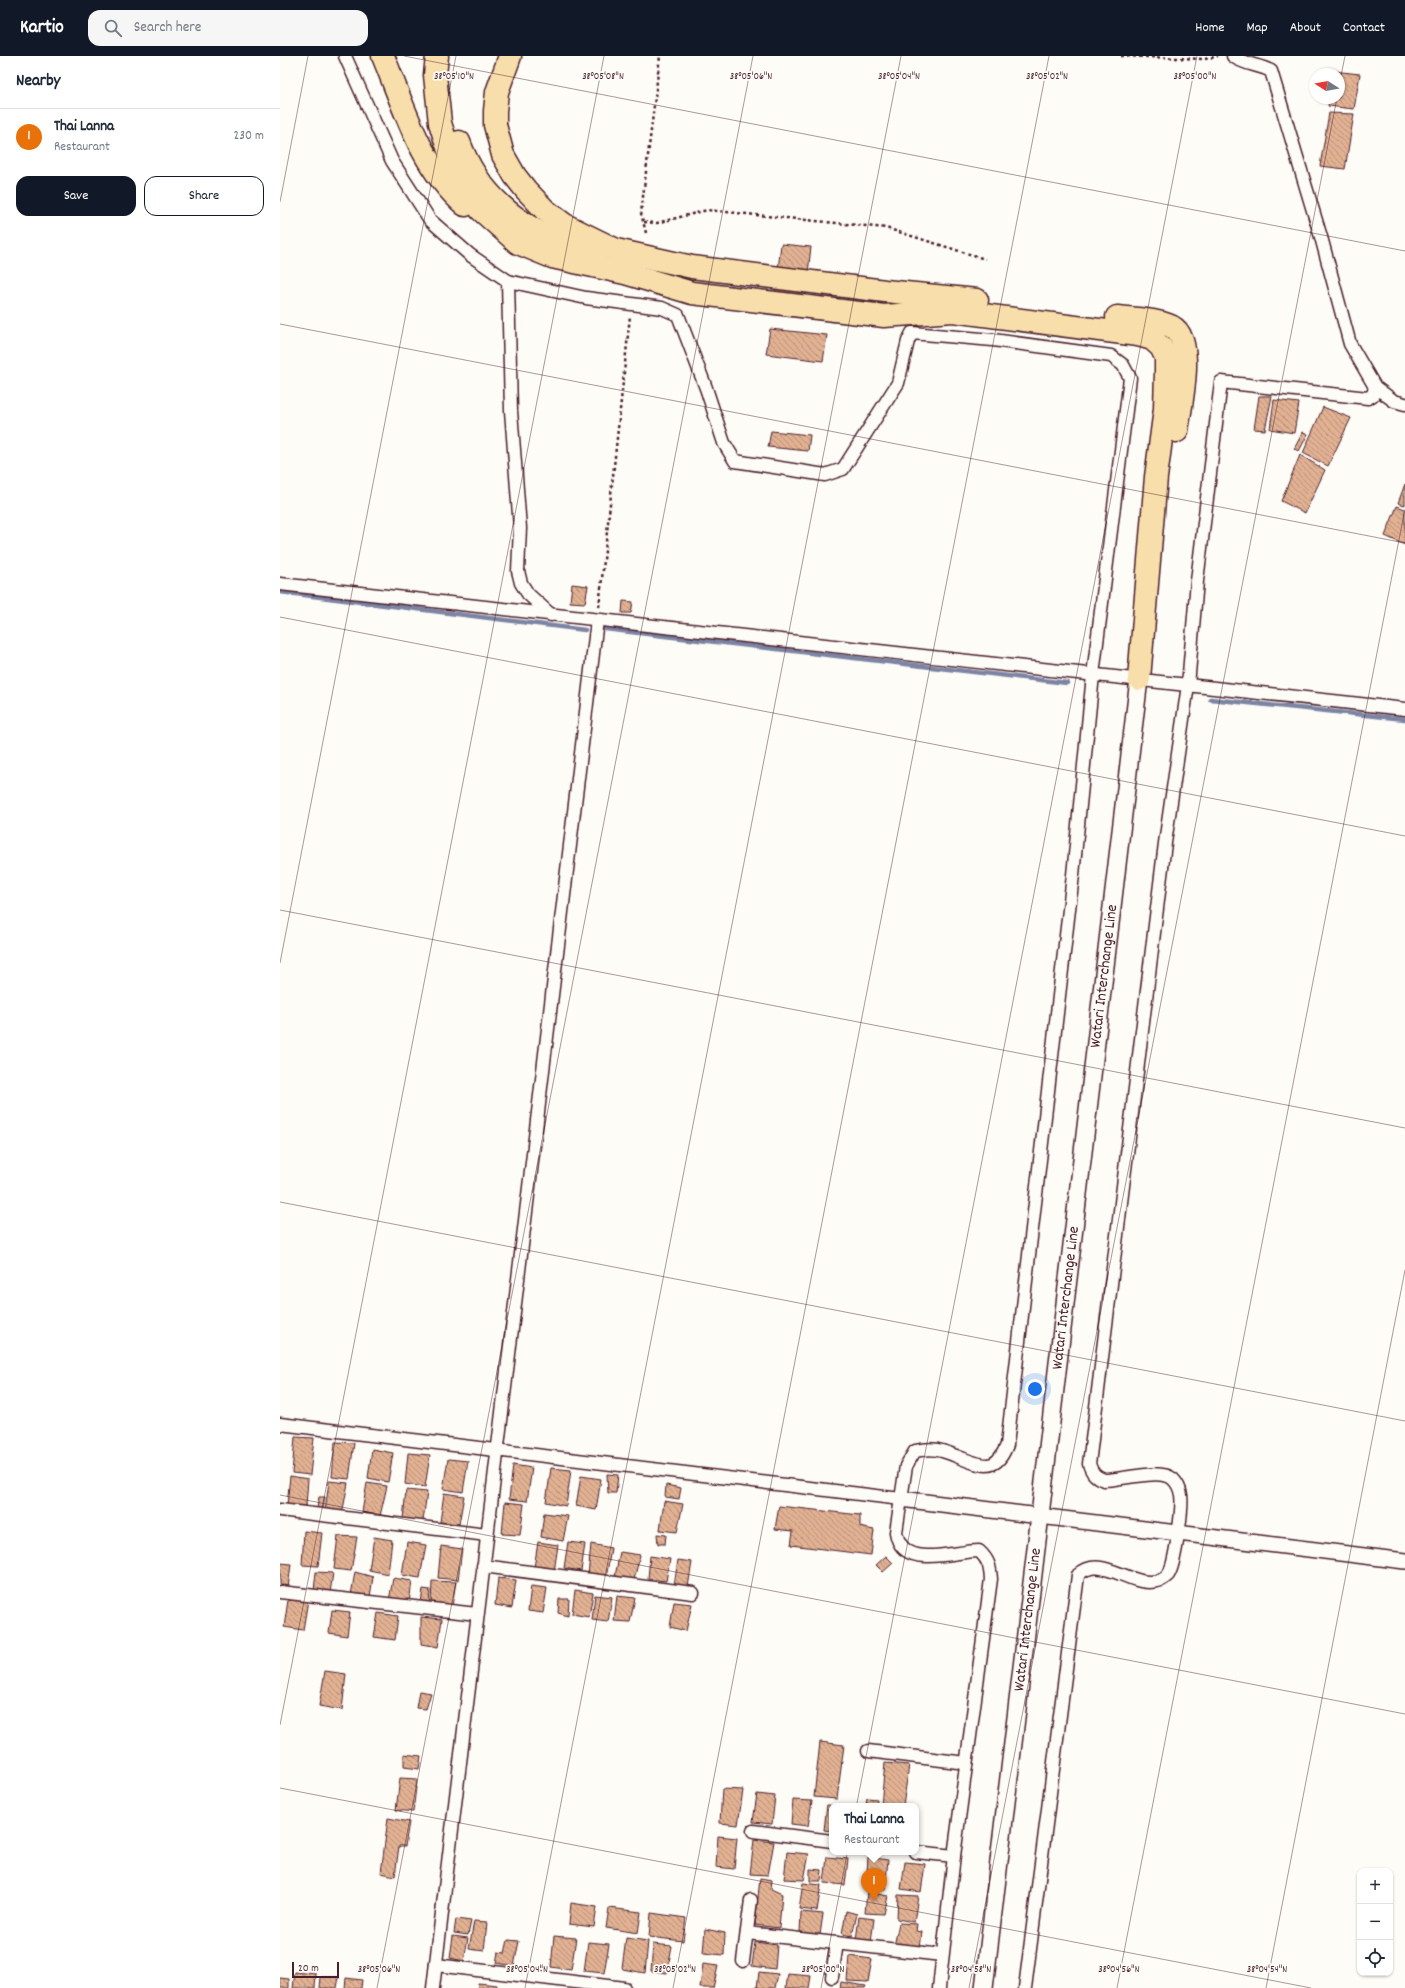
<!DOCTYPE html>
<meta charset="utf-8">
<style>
:root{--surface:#fff;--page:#f6f6f7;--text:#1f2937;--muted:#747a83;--line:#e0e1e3;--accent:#111827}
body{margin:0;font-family:Dekko,sans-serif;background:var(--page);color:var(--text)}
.controls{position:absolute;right:12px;bottom:12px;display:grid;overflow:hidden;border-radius:8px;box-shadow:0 1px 3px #0004}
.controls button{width:36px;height:36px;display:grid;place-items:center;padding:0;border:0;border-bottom:1px solid var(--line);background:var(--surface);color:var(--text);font:20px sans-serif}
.compass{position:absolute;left:1029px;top:12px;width:36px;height:36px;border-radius:50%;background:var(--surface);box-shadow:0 1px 3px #0004;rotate:281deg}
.scale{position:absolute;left:12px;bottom:10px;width:47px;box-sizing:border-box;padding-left:4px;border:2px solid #4a1f2b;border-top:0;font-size:11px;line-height:14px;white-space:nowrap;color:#4a1f2b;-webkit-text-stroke:3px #fdfcf7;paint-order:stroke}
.you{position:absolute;left:755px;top:1333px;width:14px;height:14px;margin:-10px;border:3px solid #fff;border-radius:50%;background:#1a73e8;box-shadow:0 0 0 6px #1a73e833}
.badge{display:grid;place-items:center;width:26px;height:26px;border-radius:50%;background:var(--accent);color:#fff;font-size:13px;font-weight:700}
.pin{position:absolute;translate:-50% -33px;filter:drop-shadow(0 1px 2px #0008)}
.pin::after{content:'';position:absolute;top:21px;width:14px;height:12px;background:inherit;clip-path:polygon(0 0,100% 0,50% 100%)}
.popup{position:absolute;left:549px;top:1747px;width:90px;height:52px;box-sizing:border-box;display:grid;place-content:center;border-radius:8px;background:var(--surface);filter:drop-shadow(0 1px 3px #0005);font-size:13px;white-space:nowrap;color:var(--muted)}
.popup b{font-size:15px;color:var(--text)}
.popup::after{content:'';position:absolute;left:50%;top:100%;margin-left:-8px;border:8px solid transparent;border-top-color:var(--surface)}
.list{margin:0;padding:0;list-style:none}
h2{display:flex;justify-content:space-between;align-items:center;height:52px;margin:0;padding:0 16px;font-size:17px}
h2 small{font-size:13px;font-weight:400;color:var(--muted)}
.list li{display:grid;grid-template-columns:26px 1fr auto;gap:12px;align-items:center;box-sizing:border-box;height:56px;padding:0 16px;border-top:1px solid var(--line)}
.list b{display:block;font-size:15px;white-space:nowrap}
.list p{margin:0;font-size:13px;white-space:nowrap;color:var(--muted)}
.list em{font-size:13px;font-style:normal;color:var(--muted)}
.actions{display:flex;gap:8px;padding:12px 16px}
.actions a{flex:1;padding:9px 0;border:1px solid var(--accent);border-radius:12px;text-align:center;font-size:14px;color:var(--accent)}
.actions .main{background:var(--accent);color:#fff}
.icon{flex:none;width:22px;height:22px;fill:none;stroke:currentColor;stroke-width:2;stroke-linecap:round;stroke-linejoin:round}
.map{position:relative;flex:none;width:1125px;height:1932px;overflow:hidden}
header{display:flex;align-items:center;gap:24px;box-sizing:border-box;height:56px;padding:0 20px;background:var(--accent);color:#fff}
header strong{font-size:19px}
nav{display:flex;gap:22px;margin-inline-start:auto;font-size:14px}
.search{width:280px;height:36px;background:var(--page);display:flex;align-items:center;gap:10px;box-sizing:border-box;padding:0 14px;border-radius:12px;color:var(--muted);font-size:15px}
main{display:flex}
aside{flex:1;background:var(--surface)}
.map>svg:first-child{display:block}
</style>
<header>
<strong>Kartio</strong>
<div class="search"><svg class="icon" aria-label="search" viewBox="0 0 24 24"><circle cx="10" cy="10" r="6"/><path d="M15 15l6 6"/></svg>Search here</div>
<nav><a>Home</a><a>Map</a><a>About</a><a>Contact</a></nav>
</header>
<main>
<aside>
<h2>Nearby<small></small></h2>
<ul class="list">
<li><span class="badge" style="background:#e8710a">1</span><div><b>Thai Lanna</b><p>Restaurant</p></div><em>230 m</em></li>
</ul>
<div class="actions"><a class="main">Save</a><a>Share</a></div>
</aside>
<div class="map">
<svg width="1125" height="1932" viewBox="0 0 1125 1932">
<defs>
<pattern id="building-back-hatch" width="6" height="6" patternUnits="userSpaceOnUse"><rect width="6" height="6" fill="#e1b192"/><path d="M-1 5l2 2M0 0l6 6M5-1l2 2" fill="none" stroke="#b88f77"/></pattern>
</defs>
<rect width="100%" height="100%" fill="#fdfcf7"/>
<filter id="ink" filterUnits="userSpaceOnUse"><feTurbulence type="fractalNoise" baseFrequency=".025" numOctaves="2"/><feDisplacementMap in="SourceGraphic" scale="8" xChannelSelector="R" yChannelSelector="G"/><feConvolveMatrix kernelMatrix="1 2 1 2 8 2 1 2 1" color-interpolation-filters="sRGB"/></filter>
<g filter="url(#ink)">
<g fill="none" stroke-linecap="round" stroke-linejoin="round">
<g stroke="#7b84a4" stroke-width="4.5">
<path d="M0,536l305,38"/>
<path d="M325,573l462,54"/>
<path d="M930,643l195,20"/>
</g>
</g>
<g fill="url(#building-back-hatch)" stroke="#4a1f2b">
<path d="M1053,15l27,3 -6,35 -26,-3 2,-8h9v-24h-6z"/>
<path d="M1049,57l25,1 -9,55 -25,-3z"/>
<path d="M501,188l30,3 -8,70 -30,-3z"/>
<path d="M490,273l57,6 -4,26 -57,-7z"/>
<path d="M979,340h13l-7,34 -11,-1z"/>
<path d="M994,344l25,3 -5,30 -24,-4z"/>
<path d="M1043,351l28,11 -23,48 -25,-13z"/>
<path d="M491,375l39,4 -2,16 -40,-4z"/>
<path d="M1023,376l5,2 -9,17 -5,-2z"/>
<path d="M1020,399l25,15 -20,43 -24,-12z"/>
<path d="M1125,428v21l-7,-2z"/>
<path d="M1117,450l8,3v36l-20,-9z"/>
<path d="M292,528l16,2 -3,17 -15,-1z"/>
<path d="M343,545l10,1 -2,11h-9z"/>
<path d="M15,1381l19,1 -4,37 -18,-2z"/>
<path d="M55,1386l19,1 -5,36 -17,-2z"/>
<path d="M92,1393l21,4 -5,29 -20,-4z"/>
<path d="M128,1397l22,2 -5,32 -20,-3z"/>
<path d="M168,1403l20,2 -5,31 -20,-3z"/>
<path d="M233,1409l19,3 -5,33 -18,-2z"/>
<path d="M271,1412l20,2 -5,36 -20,-4z"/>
<path d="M327,1418l11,1 -2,18h-8z"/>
<path d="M10,1420l18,3 -2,27 -19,-1z"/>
<path d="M301,1420l20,3 -5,31 -20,-4z"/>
<path d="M49,1425l19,2 -6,32 -17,-3z"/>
<path d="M87,1427l20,3 -7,30 -18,-4z"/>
<path d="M386,1429l15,3 -2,11 -14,-2z"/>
<path d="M126,1434l21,2 -4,29 -20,-2z"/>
<path d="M164,1437l20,3 -5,28 -19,-2z"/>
<path d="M39,1441h6l-2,12 -6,-1z"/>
<path d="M384,1445l19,3 -6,28 -17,-2z"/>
<path d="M225,1446l19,2 -4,31 -18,-1z"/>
<path d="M499,1450l81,9v12l14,3 -3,25 -80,-10 2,-14 -18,-2z"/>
<path d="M264,1457l24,3 -5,25 -22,-4z"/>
<path d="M24,1475l18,2 -4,33 -16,-1z"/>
<path d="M377,1478l9,1 -1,9h-7z"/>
<path d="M58,1480l19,1 -6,34 -17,-2z"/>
<path d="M94,1481l18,3 -4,34 -19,-4z"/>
<path d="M127,1486l19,3 -6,33 -18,-3z"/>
<path d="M258,1486l20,3 -4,27 -20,-4z"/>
<path d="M288,1486l17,2 -4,27 -17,-3z"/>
<path d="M311,1488l20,4 -5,31 -18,-3z"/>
<path d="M161,1490l21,3 -4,31 -20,-2z"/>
<path d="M340,1496l20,3 -6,25 -19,-4z"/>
<path d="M370,1500l20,3 -4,22 -18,-2z"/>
<path d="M606,1500l7,7 -10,9 -7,-7z"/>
<path d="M398,1504l14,2 -4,25 -14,-2z"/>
<path d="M0,1507l11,1 -3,24 -8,-1z"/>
<path d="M36,1516l17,1 -3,20 -16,-2z"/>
<path d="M75,1516l18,5 -3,20 -19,-2z"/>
<path d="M113,1522l19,3 -3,22 -20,-2z"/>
<path d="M218,1522l18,2 -4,28 -17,-3z"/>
<path d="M152,1525l24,1 -4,24 -21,-1z"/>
<path d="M251,1530l16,2 -4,25 -15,-2z"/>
<path d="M143,1533l7,1 -1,15 -8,-2z"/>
<path d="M295,1534l18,3 -4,24 -17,-3z"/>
<path d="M315,1539l17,2 -4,25 -16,-2z"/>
<path d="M337,1540l18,2 -5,24 -16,-1z"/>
<path d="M279,1543h10l-1,17 -10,-3z"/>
<path d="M8,1544h20l-5,30 -19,-3z"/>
<path d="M394,1546l18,2 -6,27 -16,-4z"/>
<path d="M52,1554l18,2 -3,24 -18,-3z"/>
<path d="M98,1557l20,3 -3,24 -21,-3z"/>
<path d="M141,1561l21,2 -4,28 -17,-3z"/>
<path d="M45,1615l21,3 -4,36 -23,-4z"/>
<path d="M139,1635l12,2 -5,16 -10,-1z"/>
<path d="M540,1686l24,3 -7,54 -23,-2z"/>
<path d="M124,1698l17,2 -2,13 -15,-2z"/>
<path d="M605,1707l24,2 -6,41 -22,-1z"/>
<path d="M120,1722l17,1 -4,33 -17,-2z"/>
<path d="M442,1733l21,1 -5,35 -18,-2z"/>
<path d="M477,1738l18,2 -3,28 -19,-2z"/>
<path d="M587,1742l10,1 -1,7 -10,-1z"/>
<path d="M513,1744l19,1 -4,25 -17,-2z"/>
<path d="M547,1749l8,1h-3v25l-8,-1z"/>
<path d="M108,1762l21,4 -4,24h-6l-4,30 -14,-3z"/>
<path d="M438,1780l19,2 -3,31 -18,-2z"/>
<path d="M474,1784l20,2 -6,33 -18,-1z"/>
<path d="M507,1796l22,2 -5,26 -20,-1z"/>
<path d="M547,1801l21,2 -3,26 -21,-2z"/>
<path d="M588,1801l20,3 -3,30 -19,-2z"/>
<path d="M625,1806l20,2 -4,28 -20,-3z"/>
<path d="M530,1813l12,1 -1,11h-11z"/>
<path d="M480,1822l12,2 -1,9 11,5 -3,34 -24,-3z"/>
<path d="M523,1827l18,2 -4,26 -18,-2z"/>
<path d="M587,1836l21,4 -4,18 -19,-1z"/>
<path d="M618,1839l20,1 -4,26 -17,-3z"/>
<path d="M291,1847l26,4 -3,20 -25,-3z"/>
<path d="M329,1852l32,4 -3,21 -32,-5z"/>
<path d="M566,1855l11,3 -5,22 -10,-2z"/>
<path d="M521,1856l22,2 -3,21 -20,-3z"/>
<path d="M371,1857l35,5 -3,23 -34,-4z"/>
<path d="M579,1861l15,2 -3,23 -15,-2z"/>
<path d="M176,1863l15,2 -3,14 -14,-2z"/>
<path d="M194,1865l13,1 -3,29 -15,-2z"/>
<path d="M619,1867l18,1 -1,7 6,1 -2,16 -26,-2z"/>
<path d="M425,1873l20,4 -1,22 -21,-2z"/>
<path d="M173,1880l15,2 -4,23 -14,-3z"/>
<path d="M274,1880l22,2 -5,32 -20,-3z"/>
<path d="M346,1882l22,3 -3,32 -23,-4z"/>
<path d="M228,1884l11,1 -5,25 -18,-3 2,-11 7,1z"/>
<path d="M308,1886l21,2 -5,29 -20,-2z"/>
<path d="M475,1886l22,3 -2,24 -23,-3z"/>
<path d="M373,1888l19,2 -5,27 -16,-2z"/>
<path d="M569,1900l23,3 -4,23 -21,-1z"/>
<path d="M423,1908l15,2 -5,22h-13z"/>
<path d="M15,1916l21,2 -1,14h-22z"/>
<path d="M479,1916l19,2 -3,14h-18z"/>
<path d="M508,1918l23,2 -2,12h-23z"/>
<path d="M41,1921h18l-2,11h-17z"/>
<path d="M0,1922l9,1v9h-9z"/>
<path d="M66,1922l16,2 -1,8h-16z"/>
<path d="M561,1926l25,4 -1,2h-25z"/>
<path d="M198,1927l19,2v3h-19z"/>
</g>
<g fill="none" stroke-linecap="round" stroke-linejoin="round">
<defs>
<g id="minor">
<path d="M65,0l47,105 38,59 40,35 38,26"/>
<path d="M953,0c11,9 25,8 38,15l50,166 29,107 25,43 19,14 11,3"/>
<path d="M0,528c375,45 750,82 1125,125"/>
<path d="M271,559l-23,-21 -7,-11 -3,-12 2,-43 -9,-117 -3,-130 78,17 76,10 16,7 28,73 18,55 11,18 90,14 18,-6 55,-86 10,-42 4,-8 81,7 118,16 12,9 7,13 -37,297 -20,200 -66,570c-3,7 -7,16 -15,19 -12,5 -37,-10 -50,-13 -9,-3 -18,-2 -27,0l-9,15 -10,66c6,39 56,19 83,19 10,9 11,16 12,28l-37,277 -15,132"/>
<path d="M0,1368l621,75"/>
<path d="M0,1454l207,25"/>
<path d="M203,1510l210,27"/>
<path d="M0,1536l197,22"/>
<path d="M588,1695l98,12"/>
<path d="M473,1775l79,10"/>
<path d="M636,1796l38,4"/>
<path d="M467,1877l195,22"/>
<path d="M463,1905l8,-61"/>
<path d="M156,1909l188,23"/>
<path d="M552,1921l5,-34"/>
<path d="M153,1932l164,-1368"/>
<path d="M745,1932l53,-413c25,-23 54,16 83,5 2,-1 5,-3 7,-5 7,-9 15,-68 13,-80 -1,-6 -4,-12 -8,-16 -13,-11 -52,1 -69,1 -9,-3 -12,-7 -15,-16l76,-621 23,-158 9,-104 24,-199 147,16 5,-3 2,-8"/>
</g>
<path id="tertiary" d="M621,1443l504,62"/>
<g id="secondary">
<path id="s1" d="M704,1932l155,-1309"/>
</g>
<g id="motorway">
<path d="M103,0c22,53 37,110 82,149"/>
<path d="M157,0l-2,19 5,48 18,56 23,31 37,33 34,14 73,16 67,20 192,23 69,-5 185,24 14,4 9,8 5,10v13l-1,39 -9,68 -17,202"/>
<path d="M230,0l-13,36 -2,19v14l8,30 12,21 11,14 19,20 20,15 51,25 76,17 193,24 92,9"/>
<path d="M179,86c18,50 59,86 109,102 10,3 20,7 30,7"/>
<path d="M837,261c16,2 35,2 51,8 30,9 12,82 9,106"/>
</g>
</defs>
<use href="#minor" stroke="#4a1f2b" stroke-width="15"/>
<use href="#tertiary" stroke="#4a1f2b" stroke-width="18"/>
<use href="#secondary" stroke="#4a1f2b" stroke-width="20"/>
<use href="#motorway" stroke="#4a1f2b" stroke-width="25"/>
<g stroke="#4a1f2b" stroke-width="2.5" stroke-dasharray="3 3" stroke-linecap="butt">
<path d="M841,0l84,3 13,-3"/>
<path d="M364,166l13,1 50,-13 179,18 99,31"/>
<path d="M366,177l-5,-20 19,-157"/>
<path d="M319,551l31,-291"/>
</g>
<use href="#minor" stroke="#fdfcf7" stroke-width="12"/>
<use href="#tertiary" stroke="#fdfcf7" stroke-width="15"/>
<use href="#secondary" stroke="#fdfcf7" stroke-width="17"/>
<use href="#motorway" stroke="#f8deab" stroke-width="22"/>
</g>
</g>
<path fill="none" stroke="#4a1f2b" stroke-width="1" stroke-opacity="0.45" d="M124,0l1001,195M1059,30l6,-30M0,146l28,-146M0,268l1125,219M0,561l1125,219M0,854l1125,218M0,907l176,-907M0,1146l1125,219M0,1439l1125,219M0,1669l324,-1669M0,1732l1031,200M97,1932l376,-1932M245,1932l376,-1932M393,1932l376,-1932M541,1932l376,-1932M689,1932l368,-1890M837,1932l288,-1479M986,1932l139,-718"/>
<g text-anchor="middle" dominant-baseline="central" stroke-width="3.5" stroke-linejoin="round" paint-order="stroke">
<g font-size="16" fill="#4a1f2b" stroke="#fdfcf7">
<text stroke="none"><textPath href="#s1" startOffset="1019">Watari Interchange Line</textPath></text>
<text stroke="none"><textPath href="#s1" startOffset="695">Watari Interchange Line</textPath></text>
<text stroke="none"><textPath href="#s1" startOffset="371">Watari Interchange Line</textPath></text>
</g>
</g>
<g font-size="10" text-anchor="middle" fill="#4a1f2b" stroke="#fdfcf7" stroke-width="3.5" stroke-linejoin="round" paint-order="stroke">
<text x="174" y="23">38°05'10"N</text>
<text x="323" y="23">38°05'08"N</text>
<text x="471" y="23">38°05'06"N</text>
<text x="619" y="23">38°05'04"N</text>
<text x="767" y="23">38°05'02"N</text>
<text x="915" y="23">38°05'00"N</text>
<text x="99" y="1916">38°05'06"N</text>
<text x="247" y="1916">38°05'04"N</text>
<text x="395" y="1916">38°05'02"N</text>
<text x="543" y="1916">38°05'00"N</text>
<text x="691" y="1916">38°04'58"N</text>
<text x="839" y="1916">38°04'56"N</text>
<text x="987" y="1916">38°04'54"N</text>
</g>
</svg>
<div class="controls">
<button>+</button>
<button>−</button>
<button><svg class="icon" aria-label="locate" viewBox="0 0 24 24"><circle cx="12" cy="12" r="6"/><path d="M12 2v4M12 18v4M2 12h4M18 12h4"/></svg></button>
</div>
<svg class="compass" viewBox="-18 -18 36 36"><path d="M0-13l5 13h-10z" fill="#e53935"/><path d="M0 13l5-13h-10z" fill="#747a83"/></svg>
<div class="scale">20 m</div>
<div class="you"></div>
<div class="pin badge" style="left:594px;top:1845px;background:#e8710a">1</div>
<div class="popup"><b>Thai Lanna</b>Restaurant</div>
</div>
</main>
